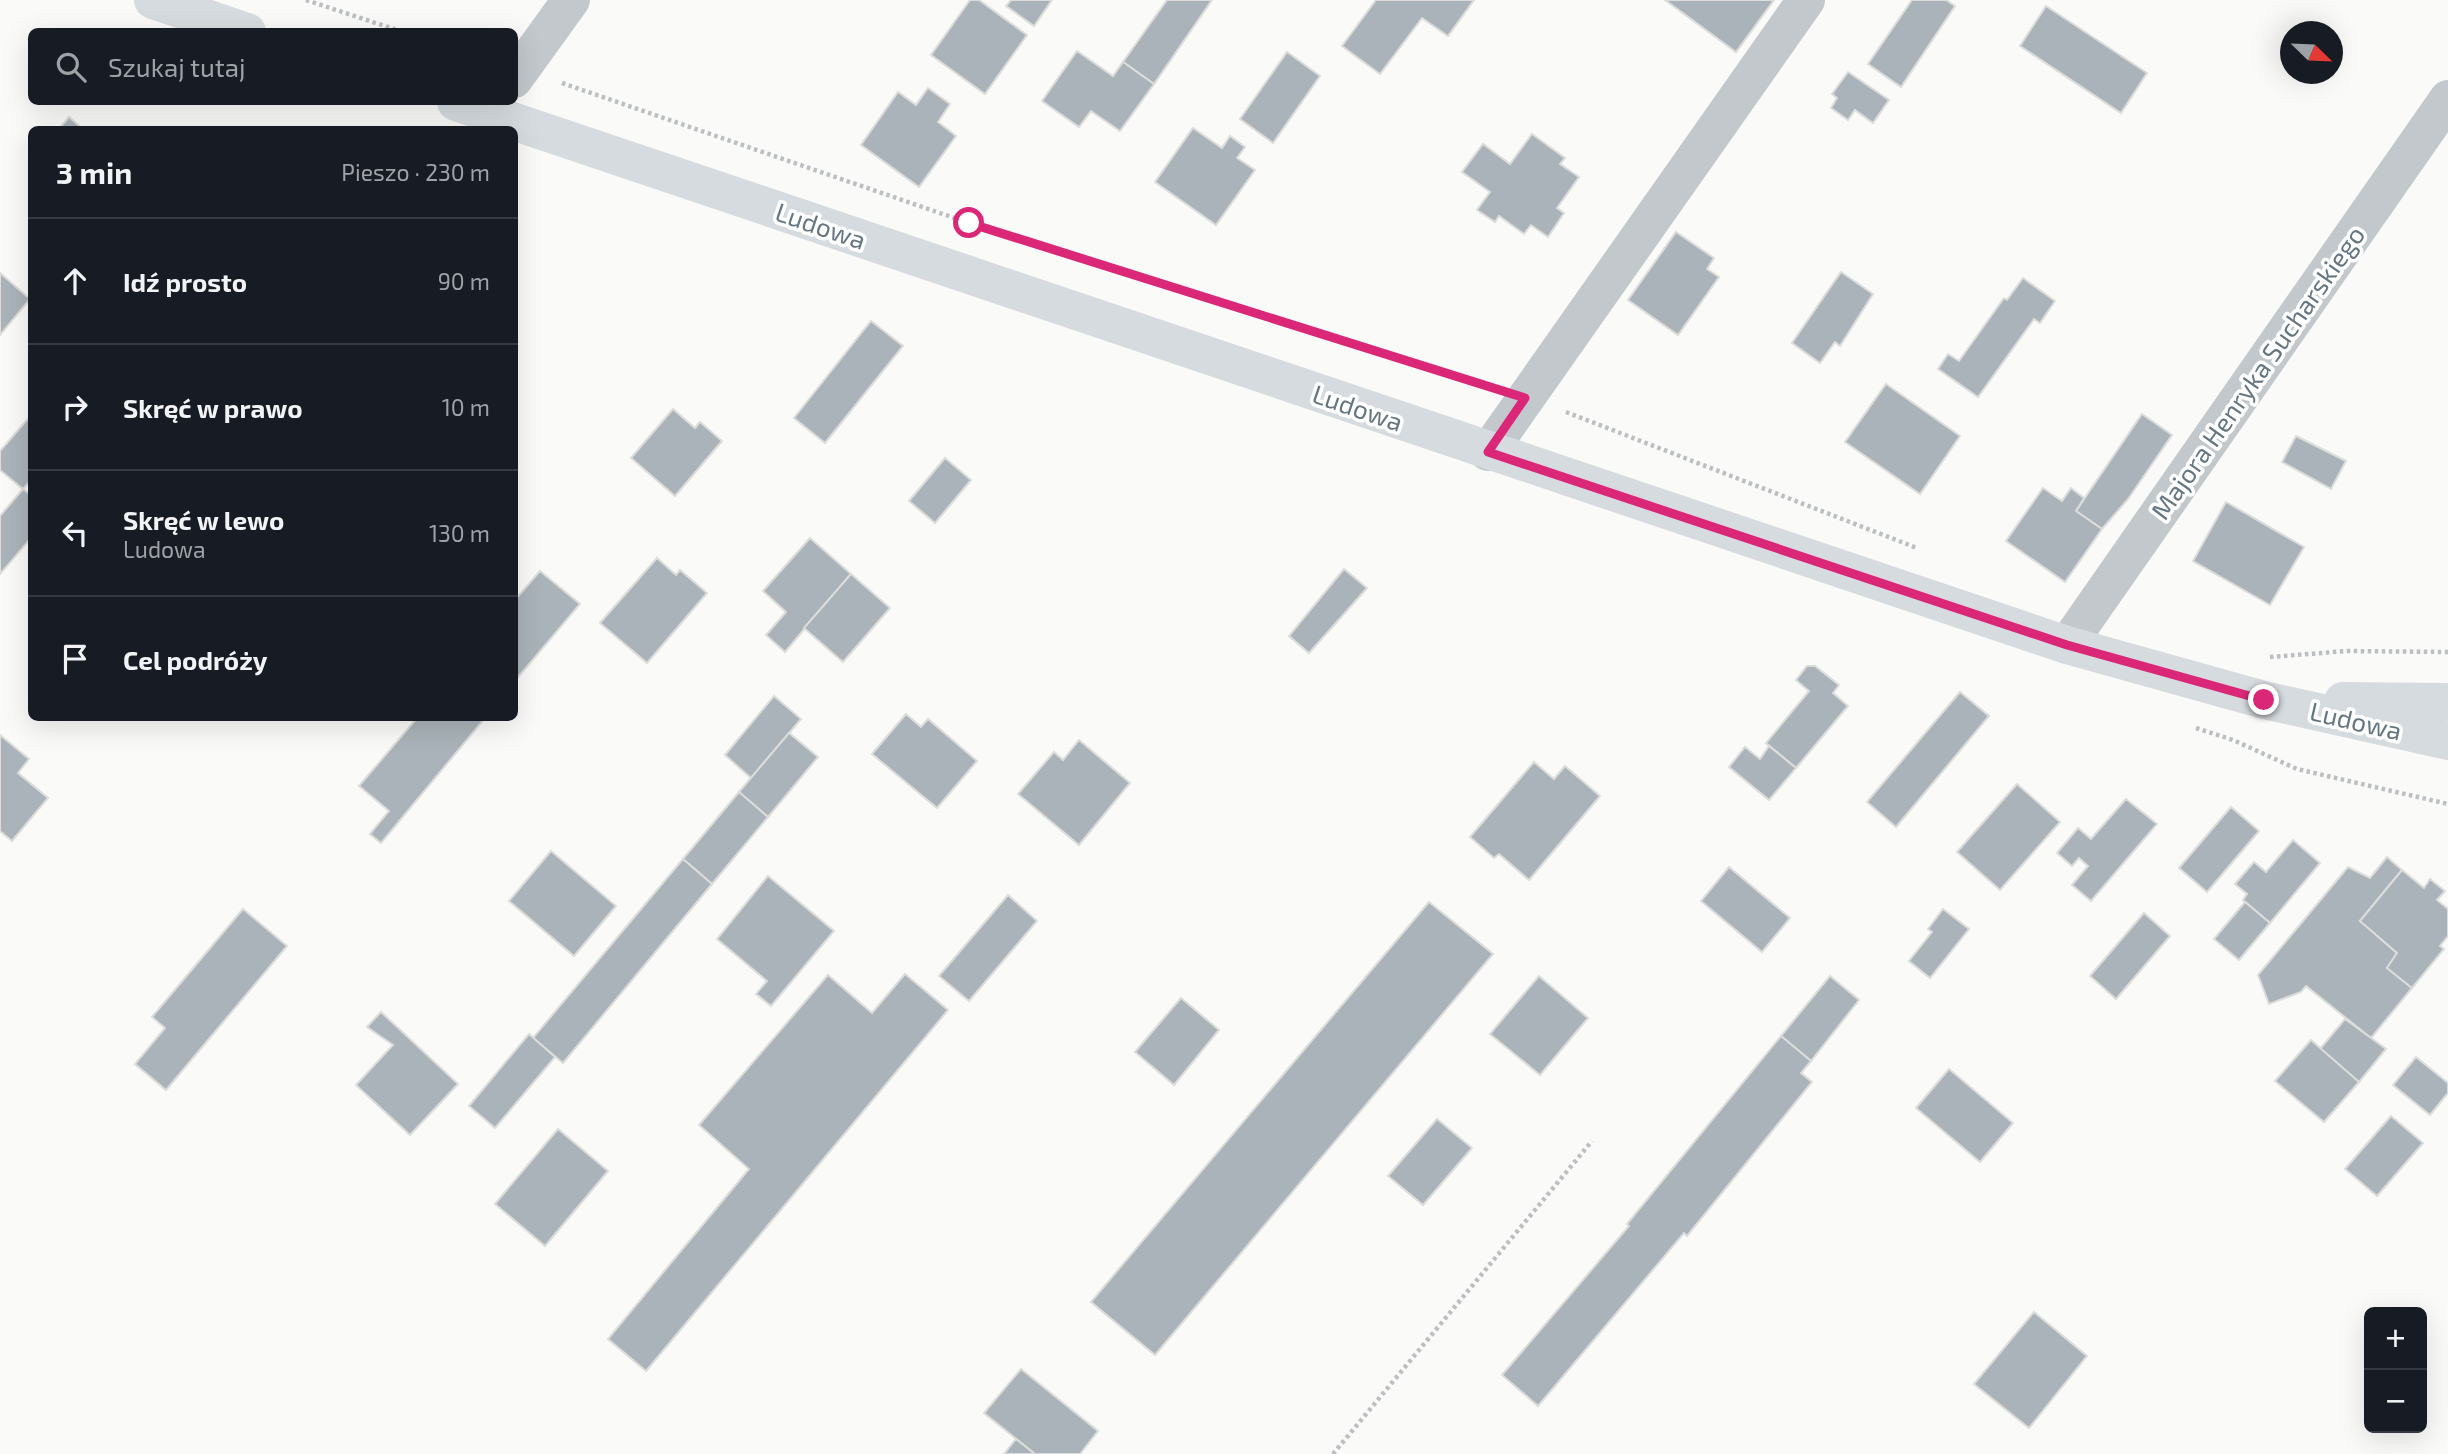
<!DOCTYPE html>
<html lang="pl">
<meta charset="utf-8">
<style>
:root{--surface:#171b24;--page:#242831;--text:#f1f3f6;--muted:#9ea1a6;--line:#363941}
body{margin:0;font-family:"Exo 2",sans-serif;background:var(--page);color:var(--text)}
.controls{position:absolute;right:21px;bottom:21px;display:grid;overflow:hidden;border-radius:10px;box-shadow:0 7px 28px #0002}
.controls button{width:63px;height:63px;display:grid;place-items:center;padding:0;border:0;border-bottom:2px solid var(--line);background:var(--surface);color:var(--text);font:35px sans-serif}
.compass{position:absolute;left:2280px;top:21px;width:63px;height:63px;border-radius:50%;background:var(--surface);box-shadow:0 7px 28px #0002;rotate:113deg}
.stop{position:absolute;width:21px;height:21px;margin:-16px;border:5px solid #db2777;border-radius:50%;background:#fff}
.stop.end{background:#db2777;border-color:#fff;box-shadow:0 2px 7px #0008}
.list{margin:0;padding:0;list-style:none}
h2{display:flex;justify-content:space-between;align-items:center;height:91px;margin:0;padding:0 28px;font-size:30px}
h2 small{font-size:23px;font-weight:400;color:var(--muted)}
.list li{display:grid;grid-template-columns:46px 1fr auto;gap:21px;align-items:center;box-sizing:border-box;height:126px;padding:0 28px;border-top:2px solid var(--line)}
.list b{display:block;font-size:26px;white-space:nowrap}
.list p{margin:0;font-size:23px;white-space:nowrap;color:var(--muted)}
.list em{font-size:23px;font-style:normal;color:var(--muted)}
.icon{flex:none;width:38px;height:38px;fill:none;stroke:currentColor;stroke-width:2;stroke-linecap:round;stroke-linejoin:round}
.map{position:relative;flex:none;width:2448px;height:1454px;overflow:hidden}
.search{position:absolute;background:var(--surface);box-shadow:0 7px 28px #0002;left:28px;top:28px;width:490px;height:77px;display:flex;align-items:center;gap:18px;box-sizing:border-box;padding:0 24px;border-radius:10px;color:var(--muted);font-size:26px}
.panel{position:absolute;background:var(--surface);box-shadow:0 7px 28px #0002;left:28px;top:126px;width:490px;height:595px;border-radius:10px}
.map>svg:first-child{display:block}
</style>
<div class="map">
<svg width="2448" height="1454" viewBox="0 0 2448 1454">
<rect width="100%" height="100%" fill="#fafaf8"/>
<g fill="#aab3b9" stroke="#dcdcda" stroke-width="2">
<path d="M970,0h9l48,35 -42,59 -54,-39z"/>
<path d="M1011,0h41l-18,26 -28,-20z"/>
<path d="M1167,0h45l-58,84 -31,-22z"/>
<path d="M1376,0h98l-26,36 -26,-18 -42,56 -38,-28z"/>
<path d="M1665,0h109l-38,52z"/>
<path d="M1912,0h34l9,6 -54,81 -33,-23z"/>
<path d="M2046,6l101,67 -26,40 -101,-67z"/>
<path d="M1077,51l36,25 10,-14 31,22 -34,47 -29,-20 -12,16 -37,-26z"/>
<path d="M1287,52l33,24 -47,67 -33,-24z"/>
<path d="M1848,72l41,28 -16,23 -18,-13 -7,10 -17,-12 6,-10 -5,-4z"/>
<path d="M928,88l22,16 -12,18 18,14 -37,51 -58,-42 37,-53 18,13z"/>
<path d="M69,117l15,13h-26z"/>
<path d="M1193,128l29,20 8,-12 15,11 -8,11 18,12 -39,55 -61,-43z"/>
<path d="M1532,134l33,24 -5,6 19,13 -22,31 7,5 -16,24 -17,-12 -7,9 -25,-18 -4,6 -18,-12 13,-18 -28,-20 21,-28 27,20z"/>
<path d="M1676,232l38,26 -7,11 12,8 -41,58 -50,-35z"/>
<path d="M1841,272l32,22 -33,52 -5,-4 -15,21 -28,-20z"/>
<path d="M0,273l30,26 -30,36z"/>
<path d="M2023,278l32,23 -15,22 -6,-4 -56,78 -40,-28 10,-15 11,7 45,-63 3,2z"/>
<path d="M871,321l32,25 -78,97 -31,-25z"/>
<path d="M1886,384l74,52 -40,58 -75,-52z"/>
<path d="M673,409l22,19 5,-6 22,19 -47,55 -44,-38z"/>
<path d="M32,414v65l-9,10 -23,-19v-19z"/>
<path d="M2142,414l30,21 -44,64 -26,30 -26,-18z"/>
<path d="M2296,436l50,25 -15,28 -49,-27z"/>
<path d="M945,458l26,22 -36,43 -26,-22z"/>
<path d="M2043,488l19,13 9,-13 13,10 -8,13 26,18 -37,53 -59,-41z"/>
<path d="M23,489l9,7v41l-32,37v-58z"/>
<path d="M2226,502l78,45 -34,58 -77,-44z"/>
<path d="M810,538l41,36 -66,78 -19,-17 20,-23 -23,-21z"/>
<path d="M657,558l19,17 4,-5 27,23 -60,70 -47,-40z"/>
<path d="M1344,569l23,19 -58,65 -20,-17z"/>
<path d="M540,571l40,33 -66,78v-81z"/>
<path d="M851,574l39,34 -47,54 -39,-34z"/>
<path d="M1807,666h8l24,19 -6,8 15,13 -52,62 -30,-25 43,-52 -13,-11z"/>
<path d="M1960,692l29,24 -93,111 -29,-25z"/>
<path d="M774,696l27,23 -50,59 -26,-23z"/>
<path d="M906,714l15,13 7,-8 49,42 -40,47 -65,-54z"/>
<path d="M417,718h68l-104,125 -11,-9 19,-23 -30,-25z"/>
<path d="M789,733l29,24 -50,60 -29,-25z"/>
<path d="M0,735l29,24 -11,14 30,25 -36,43 -12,-10z"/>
<path d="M1079,740l51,43 -51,62 -61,-51 36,-42 9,8z"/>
<path d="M1769,746l27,22 -27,32 -40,-33 16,-20 15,12z"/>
<path d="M1534,762l20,17 11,-13 35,30 -71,84 -30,-26 -5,4 -24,-21z"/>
<path d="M2017,784l43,38 -60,68 -43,-38z"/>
<path d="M739,792l29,25 -56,67 -29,-25z"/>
<path d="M2126,799l31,25 -66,77 -19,-16 16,-19 -9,-8 -7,8 -15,-13 21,-25 13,11z"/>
<path d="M2231,807l28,24 -52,61 -28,-24z"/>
<path d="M2293,840l27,23 -50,60 -27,-23 4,-6 -12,-10 19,-22 12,10z"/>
<path d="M551,851l65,55 -42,50 -65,-55z"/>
<path d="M2387,857l15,13 -42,51 37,32 -10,15 25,20 -41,50 -65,-52 -5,6 -32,12 -11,-29 90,-108 22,11z"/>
<path d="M683,859l29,25 -149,179 -30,-25z"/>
<path d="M1729,867l61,51 -28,34 -61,-51z"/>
<path d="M2402,870l22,18 6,-9 15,12 -8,9 11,9v27l-8,10 4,3 -32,39 -25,-20 10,-15 -37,-32z"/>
<path d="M768,876l66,55 -63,75 -15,-12 11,-13 -50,-42z"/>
<path d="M1008,895l29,26 -68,80 -30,-25z"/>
<path d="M1429,902l64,52 -338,401 -64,-53z"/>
<path d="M2245,902l25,21 -31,37 -25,-21z"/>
<path d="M243,909l44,37 -121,144 -31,-26 30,-36 -13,-11z"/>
<path d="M1943,909l26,20 -39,49 -21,-17 23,-29 -4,-3z"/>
<path d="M2144,913l26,23 -54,63 -26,-23z"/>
<path d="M905,974l43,36 -302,361 -38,-32 141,-170 -50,-44 129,-150 44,38z"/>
<path d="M1539,976l49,42 -48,57 -50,-41z"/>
<path d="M1830,976l29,24 -48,61 -30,-25z"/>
<path d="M1181,998l38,32 -45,55 -39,-33z"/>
<path d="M381,1012l77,72 -48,51 -54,-50 37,-40 -26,-18z"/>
<path d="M2345,1019l41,30 -27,33 -39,-33z"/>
<path d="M529,1034l26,23 -60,71 -26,-22z"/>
<path d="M1781,1036l30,25 -10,12 11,9 -125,154 -3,-3 -146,173 -36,-31 127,-149 -2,-2z"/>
<path d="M2311,1040l48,42 -35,40 -49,-41z"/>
<path d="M2416,1057l32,26v10l-18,22 -37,-30z"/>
<path d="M1949,1069l64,54 -33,39 -64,-54z"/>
<path d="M2391,1116l32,27 -46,53 -32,-27z"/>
<path d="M1437,1119l35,29 -49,57 -35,-29z"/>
<path d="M558,1129l50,42 -63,75 -50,-42z"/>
<path d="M2034,1312l53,44 -58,72 -55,-44z"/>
<path d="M1021,1369l77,62 -18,23h-45l-51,-41z"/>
<path d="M1016,1439l19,15h-31z"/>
</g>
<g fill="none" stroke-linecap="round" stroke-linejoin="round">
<g stroke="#bbbfc2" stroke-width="4.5" stroke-dasharray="3.5 3.5" stroke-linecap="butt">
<path d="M306,0l97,32"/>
<path d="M562,83l407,140 516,162"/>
<path d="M1566,412l351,136"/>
<path d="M2270,657l77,-6 101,1"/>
<path d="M2196,728l37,12 64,29 151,35"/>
<path d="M1333,1454l259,-313"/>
</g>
<g stroke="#c3c8cc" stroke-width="38">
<path d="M514,79l57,-79"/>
<path d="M1488,452l318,-452"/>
<path d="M2067,645l381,-546"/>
</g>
<g stroke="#d6dbdf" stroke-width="38">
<path d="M153,0l94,32"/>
<path d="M456,102l1611,543 197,55 184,41"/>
<path d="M2343,701l105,1"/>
</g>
</g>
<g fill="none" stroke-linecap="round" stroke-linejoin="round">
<path stroke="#db2777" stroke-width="9" d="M969,223l556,175 -37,54 579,193 197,55"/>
</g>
<g text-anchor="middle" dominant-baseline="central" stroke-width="7" stroke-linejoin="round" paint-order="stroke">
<g font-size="26" fill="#657683" stroke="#fff">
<text transform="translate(821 225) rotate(19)">Ludowa</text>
<text transform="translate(2257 372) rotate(-55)">Majora Henryka Sucharskiego</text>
<text transform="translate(1358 407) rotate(19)">Ludowa</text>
<text transform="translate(2356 720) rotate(13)">Ludowa</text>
</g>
</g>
</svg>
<div class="controls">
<button>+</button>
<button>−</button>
</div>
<svg class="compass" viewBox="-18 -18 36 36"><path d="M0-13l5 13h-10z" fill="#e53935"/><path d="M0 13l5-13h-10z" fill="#9ea1a6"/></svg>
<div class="stop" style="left:969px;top:223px"></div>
<div class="stop end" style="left:2264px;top:700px"></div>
<div class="search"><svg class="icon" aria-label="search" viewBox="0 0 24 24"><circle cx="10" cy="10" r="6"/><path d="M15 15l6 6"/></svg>Szukaj tutaj</div>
<section class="panel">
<h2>3 min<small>Pieszo · 230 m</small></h2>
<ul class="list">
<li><svg class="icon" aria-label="ahead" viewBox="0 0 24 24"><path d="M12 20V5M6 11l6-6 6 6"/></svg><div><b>Idź prosto</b></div><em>90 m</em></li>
<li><svg class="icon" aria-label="right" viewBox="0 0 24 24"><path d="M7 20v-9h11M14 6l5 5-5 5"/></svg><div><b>Skręć w prawo</b></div><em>10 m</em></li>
<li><svg class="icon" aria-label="left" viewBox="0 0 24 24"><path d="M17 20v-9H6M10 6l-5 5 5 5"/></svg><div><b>Skręć w lewo</b><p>Ludowa</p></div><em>130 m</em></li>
<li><svg class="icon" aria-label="arrive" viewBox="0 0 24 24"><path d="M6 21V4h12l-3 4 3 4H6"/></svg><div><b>Cel podróży</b></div></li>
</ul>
</section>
</div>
